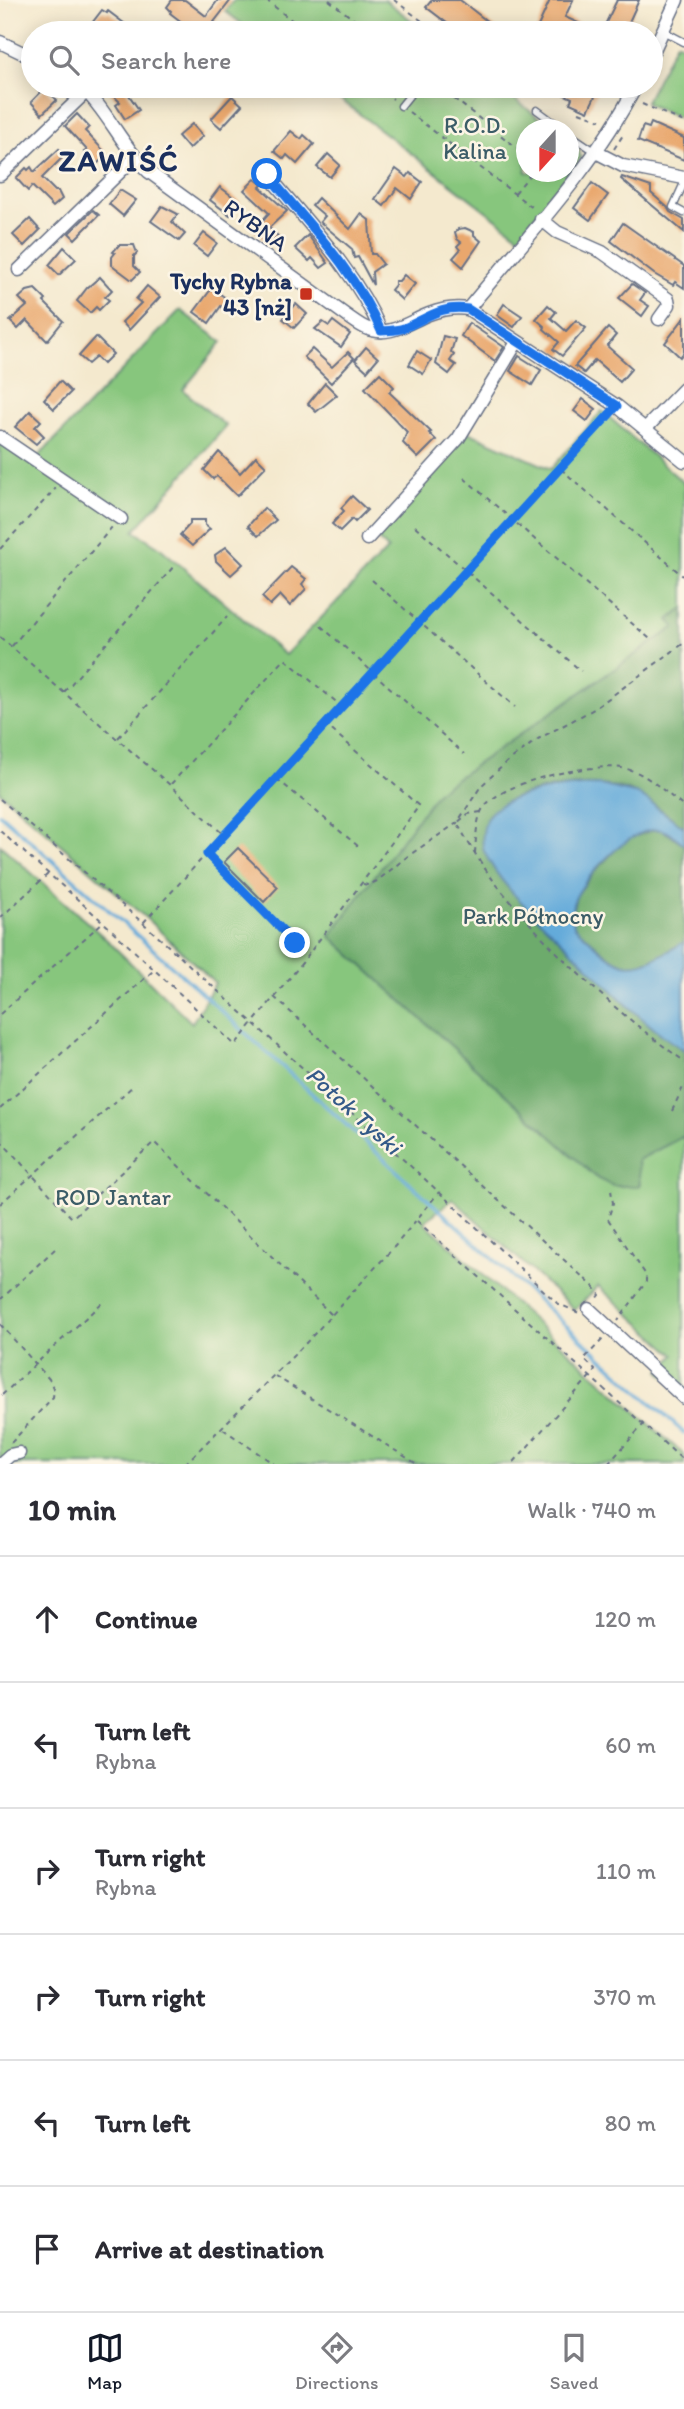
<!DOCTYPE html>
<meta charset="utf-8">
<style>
:root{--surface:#fff;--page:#f2f2f3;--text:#2b2b33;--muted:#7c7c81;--line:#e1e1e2;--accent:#111827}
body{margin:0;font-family:Itim,sans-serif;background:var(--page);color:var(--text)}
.compass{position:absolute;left:516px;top:119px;width:63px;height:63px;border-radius:50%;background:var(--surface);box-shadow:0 4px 18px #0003;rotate:201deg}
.stop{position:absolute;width:21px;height:21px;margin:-16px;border:5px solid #1a73e8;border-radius:50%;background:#fff}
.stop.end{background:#1a73e8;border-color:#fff;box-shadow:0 2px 7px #0008}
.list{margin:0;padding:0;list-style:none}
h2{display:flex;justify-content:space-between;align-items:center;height:91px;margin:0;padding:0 28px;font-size:30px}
h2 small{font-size:23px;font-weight:400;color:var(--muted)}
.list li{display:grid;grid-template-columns:46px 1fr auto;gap:21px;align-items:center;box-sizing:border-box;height:126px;padding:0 28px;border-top:2px solid var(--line)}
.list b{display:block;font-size:26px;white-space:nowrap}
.list p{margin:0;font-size:23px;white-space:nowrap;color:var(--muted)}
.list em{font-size:23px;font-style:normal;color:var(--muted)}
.icon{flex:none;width:38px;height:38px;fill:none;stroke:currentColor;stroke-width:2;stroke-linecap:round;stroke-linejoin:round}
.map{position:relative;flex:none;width:684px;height:1464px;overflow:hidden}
.search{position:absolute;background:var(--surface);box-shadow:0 4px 18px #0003;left:21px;right:21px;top:21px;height:77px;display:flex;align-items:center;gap:18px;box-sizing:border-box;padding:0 24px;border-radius:38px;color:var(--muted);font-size:26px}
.sheet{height:847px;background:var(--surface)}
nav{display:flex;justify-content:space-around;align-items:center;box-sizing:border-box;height:98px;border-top:2px solid var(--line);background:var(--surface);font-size:19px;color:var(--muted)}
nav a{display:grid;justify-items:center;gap:4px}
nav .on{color:var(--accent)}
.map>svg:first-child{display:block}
</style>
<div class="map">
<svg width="684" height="1464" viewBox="0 0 684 1464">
<rect width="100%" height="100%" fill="#fcf5e5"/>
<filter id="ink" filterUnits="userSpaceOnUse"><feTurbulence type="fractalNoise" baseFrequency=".0143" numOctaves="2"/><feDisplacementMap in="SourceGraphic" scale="14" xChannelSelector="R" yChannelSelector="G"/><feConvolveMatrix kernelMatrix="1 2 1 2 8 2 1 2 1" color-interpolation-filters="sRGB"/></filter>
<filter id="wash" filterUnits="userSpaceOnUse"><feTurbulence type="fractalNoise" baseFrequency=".00686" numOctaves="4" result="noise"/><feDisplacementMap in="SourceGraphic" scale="28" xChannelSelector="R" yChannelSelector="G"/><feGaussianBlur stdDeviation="1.57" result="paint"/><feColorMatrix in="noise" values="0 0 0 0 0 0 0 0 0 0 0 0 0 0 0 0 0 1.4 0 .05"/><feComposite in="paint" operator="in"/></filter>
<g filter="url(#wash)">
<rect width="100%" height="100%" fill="#f4e9ce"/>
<g fill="#87c67d" stroke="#517a6e" stroke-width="2">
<path d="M234,0h151l43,33h-174l-29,-22z"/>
<path d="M676,42l8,4v74l-39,-17z"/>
<path d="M323,86h174l57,43 -28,1v42h42l1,-32 9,8 3,10 -62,78z"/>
<path d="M180,310l42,32 -39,48 43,36 -92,105 24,15 127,109 103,-106 -13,-12 93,-105 83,37 51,-58 82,72v911l-24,-23 15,-16 -77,-69 -23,24 -122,-111 -29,23 260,233v9h-678l-6,-6v-613l107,95 85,83 23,-40 -68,-64 -147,-127v-349l38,14z"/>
</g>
<g fill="#6dab6c" stroke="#446d65" stroke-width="2">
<path d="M684,608v219c-15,-11 -29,-23 -45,-32 -32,-18 -101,-10 -133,7 -6,4 -12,9 -18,13l-5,34c28,47 69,82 108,120 29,29 58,59 93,81v89l-2,-2 -44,23 2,26h-27l-15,-7 -268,-243 108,-145 237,-164 -6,-7z"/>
<path d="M653,830h9l22,14v98c-62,36 -58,28 -110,-16l-2,-13 4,-17 20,-26 29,-30z"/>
</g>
<path fill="#63aada" stroke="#3f6c9c" stroke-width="2" d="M600,785l38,9 46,33v17c-6,-5 -16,-13 -23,-14 -29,-6 -80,49 -88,74 -2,8 0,14 1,22 49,43 50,53 110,16v108c-42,-26 -76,-65 -112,-99 -28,-28 -72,-63 -88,-100 -3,-9 -1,-28 5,-36 18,-24 83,-29 111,-30z"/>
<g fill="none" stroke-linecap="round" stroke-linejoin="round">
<path stroke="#63aada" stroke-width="3.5" d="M0,814l182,161 502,458"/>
</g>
<g id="blocks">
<g fill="#e9a76d">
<path d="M172,0h13l21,16 12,-16h13l-17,22 15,11h-33l-26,-20 1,-2 -4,-4z"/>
<path d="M432,0h28l42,33h-42l-34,-26z"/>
<path d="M550,0h23l-8,17 35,16h-65z"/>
<path d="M617,0h22l-15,33h-23z"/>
<path d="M102,10l5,3 1,-2 29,22h-32l-13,-10z"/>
<path d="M103,86h20l16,24 -14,9 -9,-14 4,-3z"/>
<path d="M545,86h55l-12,25 -18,-8 2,-5z"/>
<path d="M45,88l12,12 -15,14 -11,-12z"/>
<path d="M232,96l10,9 -21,23 -10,-9z"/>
<path d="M77,114l12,13 -4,4 20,21 -3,2 2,3 -8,8 -12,-13 3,-2 -22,-24z"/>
<path d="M651,123l33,15v22l-46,-19 5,-15 6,2z"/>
<path d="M192,124l11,12 -14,13 -11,-13z"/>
<path d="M291,131l10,8 3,-4 10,9 -17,20 -10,-9 -3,4 -10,-8z"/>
<path d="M59,149l6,6 -23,23 13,13h3l4,8 -9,8 -21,-21 -4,5 -12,-13 10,-10 2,2 3,-3 3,5z"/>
<path d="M328,154l12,11 -10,12 -13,-10z"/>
<path d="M396,169l11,8 3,-4 12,9 -11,17 -14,-11 -13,18 -9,-7z"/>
<path d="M622,177l29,10v6l16,14 3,5 14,8v12l-63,-53z"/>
<path d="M255,179l7,6 -2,2 27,24 -18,17 9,8 -8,9 -16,-15 15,-17 -25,-23z"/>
<path d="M592,183l16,12 -18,25 -16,-12z"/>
<path d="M220,187l20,15 -10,13 -20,-15z"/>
<path d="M120,190l16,10 -13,16 -14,-12z"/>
<path d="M318,198l32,31 11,-15 8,6 2,34h4l8,10 -11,8 1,13 -15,-28 -4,1 -2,-9 -32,-27 5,-6 -13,-11z"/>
<path d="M162,206l16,8 -6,8 13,12 -6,7 -28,-20z"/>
<path d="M93,210l6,5 -24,24 -6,-6z"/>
<path d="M30,219l10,11 -16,16 -11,-11z"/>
<path d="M623,223l61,43v22l-9,-6 -2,3 -19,-11 -43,-33z"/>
<path d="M465,228l9,4v3l7,6 -18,26 -10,-9 7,-8 -3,-4 4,-4 -4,-3 -2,-7 3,-3z"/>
<path d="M204,233l13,10 -10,13 -13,-10z"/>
<path d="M308,235l20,28 -7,5 -9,-10 -3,3 -14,-13z"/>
<path d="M119,245h15l3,8 -3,3v10l6,6 -8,8 -20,-15v-8l3,-4 -2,-1z"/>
<path d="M64,247l12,12 -17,16 -10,-10z"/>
<path d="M404,275l11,9 -13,16 -11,-10 4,-5v-4h4z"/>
<path d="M100,277l12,13 -7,7 4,3 -10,10 -3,-3 -6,6 -13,-12 10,-13z"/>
<path d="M632,284l13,9 -5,7 9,6 -7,10 -23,-18z"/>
<path d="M147,286l13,11 -31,33 -7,-8 19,-19 -5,-4z"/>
<path d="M212,288l19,14 -6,8 -4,-4 -12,17 -15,-11z"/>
<path d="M35,289l11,11 -2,2 19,19 -16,20 -20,-21 -9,9 -8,-8 17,-15 -8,-8 8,-7z"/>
<path d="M296,304l11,10 -13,14 -11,-9z"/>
<path d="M504,304l18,12 -8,11 -17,-12z"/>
<path d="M548,305l8,7 -5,6 15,13 10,-11 10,8 -24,28 -9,-7 6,-7 -15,-13 1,-2 -9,-8z"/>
<path d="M684,318v34l-4,5 -15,-14z"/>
<path d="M333,321l17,13 -9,13 -26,-18 8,-7 6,4z"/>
<path d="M469,323l35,24 -9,14 -34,-25z"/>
<path d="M608,328l8,7 -9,11 25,22 -12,14 -25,-22 -11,13 -9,-7z"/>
<path d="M443,336l12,3 -4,13 3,3 -4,6 6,4 -7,9 -13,-10z"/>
<path d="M96,337l17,17 -10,10 -7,-7 -8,7 -9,-8z"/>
<path d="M366,347l12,11 -11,13 -12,-11z"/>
<path d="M312,349l20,18 16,-15 6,6 -23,25 -27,-26z"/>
<path d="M417,351l14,9 -8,14 -14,-9z"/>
<path d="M519,356l22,14 -9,15 -22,-14z"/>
<path d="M380,373l14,14 -5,5 42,40 -2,1 7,7 -18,18 -15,-15 4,-11 -42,-44z"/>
<path d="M60,381l11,11 -17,17 -10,-10z"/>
<path d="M325,383l12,12 -21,17 -8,-8z"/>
<path d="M583,399l13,10 -9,12 -13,-10z"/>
<path d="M30,411l11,10 -6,6 9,9 -8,8 -21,-17z"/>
<path d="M219,452l21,21 16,-17 10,10 -29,30 -20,-20 -4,3 -9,-9z"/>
<path d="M352,496l15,14 -12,12 -3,-3 -12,12 -8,-7 12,-13 -3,-3z"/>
<path d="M264,508l12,12 -18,16 -10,-10z"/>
<path d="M190,520h15v5l5,4 -18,17 -12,-11 10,-11z"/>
<path d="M226,547l17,17 -12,11 -15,-14 -1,-6z"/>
<path d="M291,567l15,12 -4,5 4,5 -16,17 -10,-11 -10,10 -8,-8z"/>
<path d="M238,848l40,39 -14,15 -40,-40z"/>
</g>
</g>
</g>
<g filter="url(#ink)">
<use href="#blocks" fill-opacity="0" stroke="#677085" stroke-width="2"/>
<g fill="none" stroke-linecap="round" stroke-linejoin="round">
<defs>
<g id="lane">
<path d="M663,31l21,11"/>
<path d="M401,106l16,-20"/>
<path d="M537,110l27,20"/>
<path d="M568,133l28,19"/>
<path d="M684,183l-11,24 11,6"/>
</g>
<g id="street">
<path d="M0,42l33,16"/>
<path d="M651,56l26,-56"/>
<path d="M81,86c27,25 41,61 68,86l198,144c6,4 12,9 19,12 24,10 42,-6 63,-14 13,-5 26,-7 39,-5l149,97 67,55"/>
<path d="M596,152l27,14 61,12"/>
<path d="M267,174c41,49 89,98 114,157"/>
<path d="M0,175l87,-84"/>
<path d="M541,219l16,13 45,20 66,47 1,6 -10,14"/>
<path d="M19,270l109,-106 8,-5"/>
<path d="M468,309c59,-72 125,-141 168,-223"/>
<path d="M646,428l38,-39"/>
<path d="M0,437l121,82"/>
<path d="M367,539l91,-100 59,-97"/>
<path d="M589,1309l95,89"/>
<path d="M0,1464l10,-9 9,-2"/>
</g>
</defs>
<use href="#lane" stroke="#677085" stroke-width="9"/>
<use href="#street" stroke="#677085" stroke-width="15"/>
<g stroke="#677085" stroke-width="2" stroke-dasharray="5 5" stroke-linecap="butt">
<path d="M266,0l42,33"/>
<path d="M329,0l42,33"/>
<path d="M394,0l44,33"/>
<path d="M376,86l17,13"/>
<path d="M438,86l88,69"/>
<path d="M642,104l42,18"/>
<path d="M409,112l125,97"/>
<path d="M579,112l22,8"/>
<path d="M614,149l9,-14"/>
<path d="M515,193l17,-21"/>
<path d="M561,469l123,108"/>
<path d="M464,478l186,161"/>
<path d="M415,526l166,145"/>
<path d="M0,549l56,-61"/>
<path d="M372,580l143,127"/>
<path d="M321,626l143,128"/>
<path d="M0,637l170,148 54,50"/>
<path d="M12,646l100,-119"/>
<path d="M64,692l111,-127"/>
<path d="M118,738l109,-121"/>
<path d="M277,779l81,67"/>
<path d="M171,784l114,-125 56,47"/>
<path d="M0,799l143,124 465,-507"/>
<path d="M481,812l-13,2 -11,9c12,21 25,43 40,62 53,66 118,127 187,176"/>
<path d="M0,831l101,89 134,125 67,-82 117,-157 -93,-81"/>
<path d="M475,853c1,-13 1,-31 7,-43 16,-29 114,-49 145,-41 21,5 40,25 57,38"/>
<path d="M208,855l87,88 14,10"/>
<path d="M363,884l5,1 9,-4 31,-25 49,-33 24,-37 26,-24 31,-23 56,-30 90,-66"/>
<path d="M0,918l48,-44"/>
<path d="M143,923l296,269 118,111 22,10"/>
<path d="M274,997l321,291 5,7 -3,4"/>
<path d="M0,1014l103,-92"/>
<path d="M0,1109l154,-139"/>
<path d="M672,1111l12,-26"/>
<path d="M0,1140l72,78 82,-76 178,173"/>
<path d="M611,1190l2,13 -5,16 38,56v7l-28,39"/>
<path d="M0,1204l133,-118"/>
<path d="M417,1221l267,240"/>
<path d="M0,1300l56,-52"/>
<path d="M0,1324l49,55 5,11 -1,7 -42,46"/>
<path d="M275,1376l142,88"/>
<path d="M2,1395l103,-95"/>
<path d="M223,1429l51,35"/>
<path d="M514,1462l80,-90 1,-2 -11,-11 19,-20"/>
<path d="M185,1464l120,-120 90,-98 44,-54"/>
<path d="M608,1464l35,-39"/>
</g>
<use href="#lane" stroke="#fff" stroke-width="6"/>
<use href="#street" stroke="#fff" stroke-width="12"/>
</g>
</g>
<g fill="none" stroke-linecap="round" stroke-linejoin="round" filter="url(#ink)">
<path stroke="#1a73e8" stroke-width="9" d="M267,174c41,49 89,98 114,157 8,-1 16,0 23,-3 24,-10 36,-23 64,-19l149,97 -410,448 88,89"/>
</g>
<rect fill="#c8321e" stroke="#fcf5e5" stroke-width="2.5" x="299" y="287" width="14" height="14" rx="3.5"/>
<g text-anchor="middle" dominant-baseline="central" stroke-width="5" stroke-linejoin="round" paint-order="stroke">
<g font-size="23" fill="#3b5c67" stroke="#fcf5e5">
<text x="475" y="125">R.O.D.<tspan x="475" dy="26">Kalina</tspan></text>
<text x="533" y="916">Park Północny</text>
<text x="113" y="1197">ROD Jantar</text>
</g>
<g font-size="23" fill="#1b2f5e" stroke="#fcf5e5">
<text transform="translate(256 225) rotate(36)">RYBNA</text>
</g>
<g font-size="23" font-weight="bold" fill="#1b2f5e" stroke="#fcf5e5" text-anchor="end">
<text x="292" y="281">Tychy Rybna<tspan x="292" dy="26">43 [nż]</tspan></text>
</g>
<g font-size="24" font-style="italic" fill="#345a89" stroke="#fcf5e5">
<text transform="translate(354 1110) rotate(42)">Potok Tyski</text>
</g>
<g font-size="30" font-weight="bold" letter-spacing="2" fill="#1b2f5e" stroke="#fcf5e5">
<text x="119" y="160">ZAWIŚĆ</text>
</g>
</g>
</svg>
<svg class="compass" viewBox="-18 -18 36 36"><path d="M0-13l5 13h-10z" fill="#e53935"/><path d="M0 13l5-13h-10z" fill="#7c7c81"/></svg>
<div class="stop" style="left:267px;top:174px"></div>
<div class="stop end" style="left:295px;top:943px"></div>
<div class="search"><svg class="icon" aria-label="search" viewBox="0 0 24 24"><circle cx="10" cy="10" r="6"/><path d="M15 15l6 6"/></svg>Search here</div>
</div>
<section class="sheet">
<h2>10 min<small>Walk · 740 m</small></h2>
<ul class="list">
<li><svg class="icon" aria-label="ahead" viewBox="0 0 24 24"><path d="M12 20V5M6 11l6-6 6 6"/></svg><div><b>Continue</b></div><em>120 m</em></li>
<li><svg class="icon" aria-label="left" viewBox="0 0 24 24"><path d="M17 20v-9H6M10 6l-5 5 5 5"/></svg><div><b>Turn left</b><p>Rybna</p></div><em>60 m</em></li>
<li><svg class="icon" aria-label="right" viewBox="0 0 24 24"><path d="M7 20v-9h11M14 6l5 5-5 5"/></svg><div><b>Turn right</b><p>Rybna</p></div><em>110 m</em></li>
<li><svg class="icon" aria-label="right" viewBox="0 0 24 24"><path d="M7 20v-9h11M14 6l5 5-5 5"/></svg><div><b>Turn right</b></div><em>370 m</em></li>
<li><svg class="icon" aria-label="left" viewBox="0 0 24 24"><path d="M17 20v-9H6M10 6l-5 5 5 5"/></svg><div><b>Turn left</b></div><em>80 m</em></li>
<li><svg class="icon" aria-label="arrive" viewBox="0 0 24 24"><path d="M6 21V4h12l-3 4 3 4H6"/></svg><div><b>Arrive at destination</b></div></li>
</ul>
</section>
<nav>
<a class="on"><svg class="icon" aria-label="map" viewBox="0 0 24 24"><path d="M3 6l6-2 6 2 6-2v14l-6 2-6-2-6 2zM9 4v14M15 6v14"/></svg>Map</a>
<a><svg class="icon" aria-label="directions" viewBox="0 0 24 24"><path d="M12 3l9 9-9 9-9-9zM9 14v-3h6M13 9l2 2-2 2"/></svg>Directions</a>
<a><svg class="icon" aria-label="saved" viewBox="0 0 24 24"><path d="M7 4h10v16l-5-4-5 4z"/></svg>Saved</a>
</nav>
